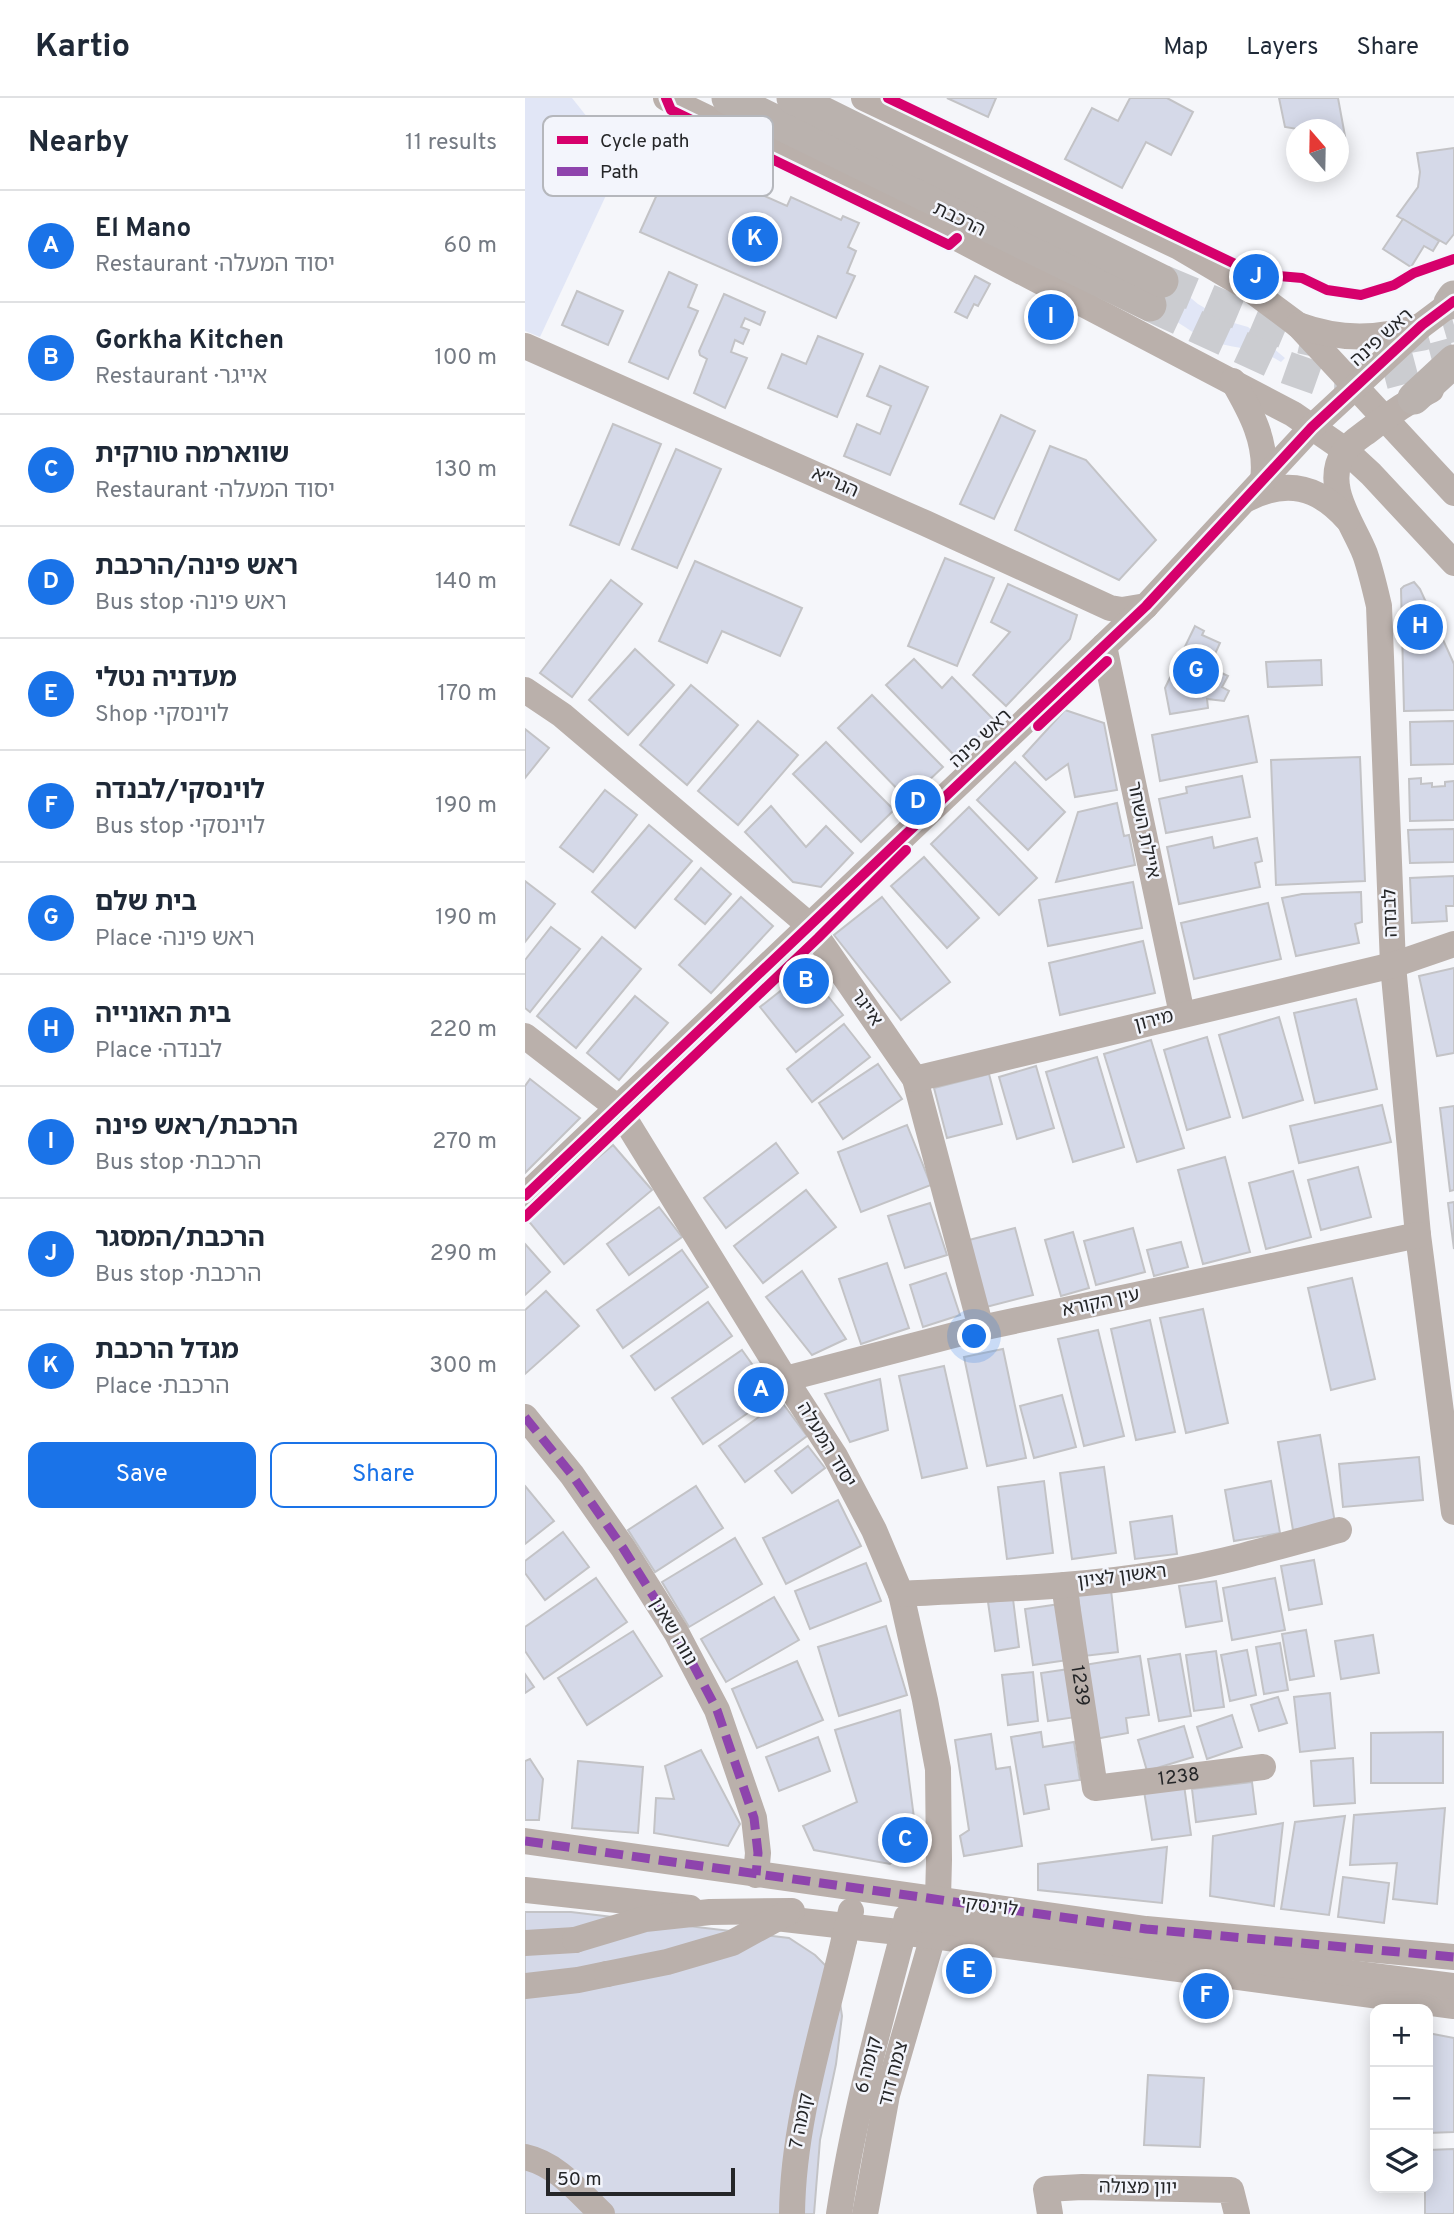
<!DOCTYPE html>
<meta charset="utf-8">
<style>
:root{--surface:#fff;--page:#f2f2f3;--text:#1f2937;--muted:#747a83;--line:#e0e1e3;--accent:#1a73e8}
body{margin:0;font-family:Overpass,"Noto Sans Hebrew",sans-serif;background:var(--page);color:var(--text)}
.controls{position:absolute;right:21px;bottom:21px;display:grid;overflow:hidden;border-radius:14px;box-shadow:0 4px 18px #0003}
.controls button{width:63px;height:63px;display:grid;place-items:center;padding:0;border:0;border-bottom:2px solid var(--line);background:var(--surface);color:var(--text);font:35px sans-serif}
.compass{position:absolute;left:761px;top:21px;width:63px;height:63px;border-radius:50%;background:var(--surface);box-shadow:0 4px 18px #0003;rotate:340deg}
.scale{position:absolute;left:21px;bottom:18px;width:189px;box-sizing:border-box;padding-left:7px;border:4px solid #252628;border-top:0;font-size:19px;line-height:24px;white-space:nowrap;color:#252628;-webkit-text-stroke:5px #f3f5fc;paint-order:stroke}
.you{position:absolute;left:450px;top:1239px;width:24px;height:24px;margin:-18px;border:5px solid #fff;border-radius:50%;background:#1a73e8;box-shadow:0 0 0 10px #1a73e833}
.badge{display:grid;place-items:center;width:46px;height:46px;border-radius:50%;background:var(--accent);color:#fff;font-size:23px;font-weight:700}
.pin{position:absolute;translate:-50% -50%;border:4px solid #fff;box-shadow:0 2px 7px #0006}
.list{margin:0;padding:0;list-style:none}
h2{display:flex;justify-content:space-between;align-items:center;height:91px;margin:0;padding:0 28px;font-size:30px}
h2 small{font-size:23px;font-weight:400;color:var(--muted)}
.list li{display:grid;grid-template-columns:46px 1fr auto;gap:21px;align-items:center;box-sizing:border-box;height:112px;padding:0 28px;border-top:2px solid var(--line)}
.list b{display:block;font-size:26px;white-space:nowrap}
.list p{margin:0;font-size:23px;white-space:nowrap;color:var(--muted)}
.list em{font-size:23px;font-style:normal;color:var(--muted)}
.actions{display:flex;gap:14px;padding:21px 28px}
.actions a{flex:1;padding:16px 0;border:2px solid var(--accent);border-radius:14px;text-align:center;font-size:24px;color:var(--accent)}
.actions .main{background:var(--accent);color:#fff}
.icon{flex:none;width:38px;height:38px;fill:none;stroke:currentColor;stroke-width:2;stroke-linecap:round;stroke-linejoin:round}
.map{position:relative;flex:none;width:929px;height:2116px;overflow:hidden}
header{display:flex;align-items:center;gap:42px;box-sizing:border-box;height:98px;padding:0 35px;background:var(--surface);border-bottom:2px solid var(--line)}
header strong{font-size:33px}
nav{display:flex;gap:38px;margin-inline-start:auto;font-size:24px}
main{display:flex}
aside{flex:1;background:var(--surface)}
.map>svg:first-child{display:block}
</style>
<header>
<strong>Kartio</strong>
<nav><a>Map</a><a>Layers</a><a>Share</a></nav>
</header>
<main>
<aside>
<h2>Nearby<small>11 results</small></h2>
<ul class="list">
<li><span class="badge">A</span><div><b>El Mano</b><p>Restaurant · יסוד המעלה</p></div><em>60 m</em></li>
<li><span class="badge">B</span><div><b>Gorkha Kitchen</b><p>Restaurant · אייגר</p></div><em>100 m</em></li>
<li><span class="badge">C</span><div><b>שווארמה טורקית</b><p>Restaurant · יסוד המעלה</p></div><em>130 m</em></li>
<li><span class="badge">D</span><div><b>ראש פינה/הרכבת</b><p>Bus stop · ראש פינה</p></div><em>140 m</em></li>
<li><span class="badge">E</span><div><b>מעדניה נטלי</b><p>Shop · לוינסקי</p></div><em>170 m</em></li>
<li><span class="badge">F</span><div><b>לוינסקי/לבנדה</b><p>Bus stop · לוינסקי</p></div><em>190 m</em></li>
<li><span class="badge">G</span><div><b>בית שלם</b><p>Place · ראש פינה</p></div><em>190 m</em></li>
<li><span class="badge">H</span><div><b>בית האונייה</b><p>Place · לבנדה</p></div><em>220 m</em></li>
<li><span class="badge">I</span><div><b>הרכבת/ראש פינה</b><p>Bus stop · הרכבת</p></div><em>270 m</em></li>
<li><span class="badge">J</span><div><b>הרכבת/המסגר</b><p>Bus stop · הרכבת</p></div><em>290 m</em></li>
<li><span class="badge">K</span><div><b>מגדל הרכבת</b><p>Place · הרכבת</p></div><em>300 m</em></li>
</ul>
<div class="actions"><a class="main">Save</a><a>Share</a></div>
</aside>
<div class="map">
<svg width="929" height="2116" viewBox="0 0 929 2116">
<rect width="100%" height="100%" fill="#f5f6fa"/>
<g fill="#e1e6f6">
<path d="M0,0h47l50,63 -82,176 -15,-6z"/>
<path d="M655,191l18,15 29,17 21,6 37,31 -4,4c-20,-13 -41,-13 -64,-19 -18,-5 -33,-17 -49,-27z"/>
</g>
<g fill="#d5d9e8" stroke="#c3c3c6" stroke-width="2">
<path d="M422,0h49l-8,19z"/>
<path d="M605,0h37l26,14 -22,43 -25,-13 -24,46 -57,-29 27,-51 26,13z"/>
<path d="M754,0h59l7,38 -6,-1v-5h-36l-18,-3z"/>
<path d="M929,50v86l-8,10 -49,-28 21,-29 2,-15 -3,-19z"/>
<path d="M170,54l15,6 -1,4 53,24 -4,7 29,13 4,-9 50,23 2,-4 16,7 -11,24 8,4 -9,22 8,3 -19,42 -196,-86 19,-42 8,3 9,-21 9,4z"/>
<path d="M878,121l36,22 -6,10 -9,-5 -13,21 -28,-18z"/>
<path d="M144,174l28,13 -9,22 10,4 -30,68 -39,-17z"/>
<path d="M450,178l15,8 -12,22 -4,-2 -7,14 -12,-6z"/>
<path d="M52,193l46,20 -15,34 -46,-20z"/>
<path d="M199,196l41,18 -5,13 -15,-7 -4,9 8,3 -6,14 -8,-4 -4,12 16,6 -22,50 -31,-15 13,-34 -7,-4 -1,-4z"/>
<path d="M293,238l45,18 -26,63 -69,-29 14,-34 24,10z"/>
<path d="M355,268l48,21 -38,88 -46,-19 13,-32 23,10 11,-28 -24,-10z"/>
<path d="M476,317l34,16 -41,88 -34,-15z"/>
<path d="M88,326l48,20 -42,101 -49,-20z"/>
<path d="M525,348l36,14 70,80 -37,40 -104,-50z"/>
<path d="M151,351l45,20 -44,99 -45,-19z"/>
<path d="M420,460l49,20 -37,88 -49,-20z"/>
<path d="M170,463l107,47 -22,48 -58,-25 -15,32 -48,-22z"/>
<path d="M86,482l31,24 -70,93 -32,-24z"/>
<path d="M889,484l6,7 34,75v46l-50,1 -3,-122 3,-3z"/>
<path d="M483,486l69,31 -7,24 -64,67 -33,-31 37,-43 -19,-10z"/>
<path d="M670,528l9,5 -2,4 18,8 -11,24 19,9 -6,11 7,4 -5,10 -17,-2 1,9 -38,6 -5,-26z"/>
<path d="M110,551l39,36 -46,50 -39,-35z"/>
<path d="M389,561l28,29 10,-11 43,44 -38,37 -71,-73z"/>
<path d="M796,562l1,25 -54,2 -2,-25z"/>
<path d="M166,587l47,40 -51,60 -47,-40z"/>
<path d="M347,597l71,72 -35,33 -70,-72z"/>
<path d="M540,612l39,13 13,67 -42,7 -7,-33 -22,16 -23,-24z"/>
<path d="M723,618l9,46 -97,19 -8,-46z"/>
<path d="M233,623l40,34 -60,70 -40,-34z"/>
<path d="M929,623v43l-43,1 -1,-43z"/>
<path d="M0,631l24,19 -24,30z"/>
<path d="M301,644l68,68 -33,32 -68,-68z"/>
<path d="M835,659l5,124 -89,4 -5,-125z"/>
<path d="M490,664l50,50 -37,38 -51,-50z"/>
<path d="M717,678l8,41 -84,16 -7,-34 28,-6 -1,-6z"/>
<path d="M896,680v6l11,-1v4l13,-1v-4l9,-1v39l-44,1 -1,-42z"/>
<path d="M80,692l32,25 -44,57 -33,-25z"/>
<path d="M592,705l7,33 5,-1 6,30 -79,17 22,-70z"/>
<path d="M246,708l35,41 20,-21 27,27 -32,34 -28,-5 -48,-50z"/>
<path d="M444,709l68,71 -38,37 -68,-71z"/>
<path d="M124,727l43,36 -57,67 -43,-36z"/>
<path d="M929,731v33l-44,1 -2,-33z"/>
<path d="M687,739l2,11 43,-10 5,23 -7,2 5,24 -81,17 -12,-57z"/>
<path d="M399,759l55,61 -32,30 -56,-62z"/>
<path d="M176,770l30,26 -26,30 -30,-25z"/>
<path d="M929,778v30h-8l1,15 -35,2 -2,-45z"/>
<path d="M0,783l30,23 -30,38z"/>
<path d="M608,784l9,46 -94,18 -9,-46z"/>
<path d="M836,794l1,30 -7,2 4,19 -63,13 -14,-58 20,-4z"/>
<path d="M216,799l32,29 -62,67 -32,-28z"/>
<path d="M357,799l68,85 -49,38 -67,-85z"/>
<path d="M743,805l13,56 -87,20 -13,-56z"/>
<path d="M26,829l29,22 -50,63 -5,-4v-48z"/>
<path d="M77,839l39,32 -65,79 -39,-32z"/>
<path d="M618,843l12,52 -95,22 -11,-52z"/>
<path d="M929,870v85l-17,3 -18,-80z"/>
<path d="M282,872l36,45 -47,37 -36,-45z"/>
<path d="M110,898l33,27 -49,57 -32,-27z"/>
<path d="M831,901l21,90 -62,14 -21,-90z"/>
<path d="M754,919l24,83 -60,18 -24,-83z"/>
<path d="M319,926l26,33 -58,45 -25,-33z"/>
<path d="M682,939l23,80 -43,13 -23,-80z"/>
<path d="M626,942l33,108 -47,14 -33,-108z"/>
<path d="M572,959l27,90 -51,15 -27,-90z"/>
<path d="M353,966l24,35 -59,40 -24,-36z"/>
<path d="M511,968l18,62 -37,11 -18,-62z"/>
<path d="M464,976l13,50 -55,14 -13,-50z"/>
<path d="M5,981l50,39 -55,55v-87z"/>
<path d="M857,1007l9,37 -92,21 -9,-37z"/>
<path d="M929,1008v84l-4,1 -10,-83z"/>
<path d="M382,1027l24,60 -70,27 -23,-60z"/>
<path d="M251,1045l22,30 -72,55 -22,-30z"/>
<path d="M88,1047l39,45 -88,74 -38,-46z"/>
<path d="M700,1059l25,95 -47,12 -25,-94z"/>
<path d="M833,1069l13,50 -50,13 -13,-50z"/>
<path d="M768,1073l18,66 -45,12 -17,-66z"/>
<path d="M281,1092l30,37 -73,56 -29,-37z"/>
<path d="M929,1104v47l-6,-46z"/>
<path d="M405,1105l17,52 -42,13 -17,-52z"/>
<path d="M134,1109l23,30 -53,38 -22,-31z"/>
<path d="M490,1130l18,67 -47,12 -17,-67z"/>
<path d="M608,1130l12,44 -49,13 -12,-44z"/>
<path d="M548,1134l16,56 -28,8 -16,-56z"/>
<path d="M656,1144l7,25 -34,9 -7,-26z"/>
<path d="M0,1146l25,28 -25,23z"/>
<path d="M157,1152l26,37 -85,61 -26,-38z"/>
<path d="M362,1165l22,65 -48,16 -22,-65z"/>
<path d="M277,1173l44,68 -34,16 -46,-58z"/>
<path d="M421,1175l14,42 -37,12 -13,-42z"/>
<path d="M827,1180l23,101 -44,11 -23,-102z"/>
<path d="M21,1193l33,35 -54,48v-64z"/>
<path d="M183,1204l24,34 -77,54 -24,-34z"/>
<path d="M678,1211l25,114 -42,10 -26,-115z"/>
<path d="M625,1222l25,112 -39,8 -25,-111z"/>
<path d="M573,1232l26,106 -40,10 -26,-107z"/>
<path d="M478,1251l23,109 -39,8 -23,-109z"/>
<path d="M217,1252l32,45 -71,49 -31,-46z"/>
<path d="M419,1268l23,102 -45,10 -23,-102z"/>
<path d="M355,1281l8,51 -38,12 -25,-48z"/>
<path d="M537,1297l14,52 -42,11 -14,-52z"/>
<path d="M256,1303l26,35 -62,46 -26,-36z"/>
<path d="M795,1337l15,88 -42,7 -15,-88z"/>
<path d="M283,1348l17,22 -33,25 -17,-22z"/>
<path d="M894,1359l4,43 -80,7 -4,-43z"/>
<path d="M579,1369l12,86 -44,6 -12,-86z"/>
<path d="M519,1383l9,72 -46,6 -9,-72z"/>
<path d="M746,1383l9,52 -46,8 -9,-51z"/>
<path d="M0,1388l29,35 -29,23z"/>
<path d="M171,1388l27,42 -68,44 -27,-42z"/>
<path d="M313,1402l23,46 -75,38 -23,-46z"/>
<path d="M647,1418l5,38 -42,5 -5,-37z"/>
<path d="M38,1434l26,35 -44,33 -20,-27v-12z"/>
<path d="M210,1440l27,46 -73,43 -27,-45z"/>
<path d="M789,1462l8,44 -33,6 -8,-44z"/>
<path d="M341,1465l15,38 -71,28 -15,-38z"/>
<path d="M71,1480l31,44 -83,57 -19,-28v-24z"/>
<path d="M750,1480l10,52 -53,10 -9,-52z"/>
<path d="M691,1483l6,40 -36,6 -7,-41z"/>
<path d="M586,1492l7,62 -34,4 -6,-63z"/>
<path d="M249,1499l25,43 -73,42 -25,-43z"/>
<path d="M488,1501l6,48 -24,4 -7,-49z"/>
<path d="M535,1506l8,56 -35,5 -8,-56z"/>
<path d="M361,1528l21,69 -68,21 -21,-69z"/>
<path d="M781,1532l8,46 -24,4 -8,-46z"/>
<path d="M108,1533l29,45 -75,49 -29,-47z"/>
<path d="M848,1537l6,38 -38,6 -6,-38z"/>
<path d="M755,1545l8,47 -24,4 -8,-47z"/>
<path d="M722,1552l9,45 -26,6 -9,-46z"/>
<path d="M691,1553l8,56 -30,4 -8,-56z"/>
<path d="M655,1556l11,62 -32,5 -11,-62z"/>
<path d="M615,1558l9,59 -23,3 2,15 -33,6 -11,-74z"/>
<path d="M272,1563l26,59 -66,28 -25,-59z"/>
<path d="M544,1571l7,48 -28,4 -7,-48z"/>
<path d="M508,1574l5,49 -30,4 -6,-50z"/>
<path d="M0,1576l9,13 -9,6z"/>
<path d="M805,1595l5,55 -35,4 -6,-55z"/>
<path d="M753,1599l9,26 -28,8 -8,-26z"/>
<path d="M375,1612l17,131 -27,23 -76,-14 -11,-24 54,-24 -22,-72z"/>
<path d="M707,1617l10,32 -35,12 -10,-32z"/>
<path d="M659,1628l9,31 -46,14 -9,-31z"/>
<path d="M516,1634l2,15 31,-5 6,38 -35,5 4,24 -25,5 -13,-77z"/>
<path d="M918,1634v51h-72v-50z"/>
<path d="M466,1636l5,35 14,-2 12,79 -58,10 -4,-20 9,-6 -14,-90z"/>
<path d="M293,1639l12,34 -51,20 -13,-34z"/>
<path d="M176,1652l39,74 -12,22 -74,-13 2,-35 18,1 -9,-33z"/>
<path d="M828,1660l2,45 -41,3 -3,-45z"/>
<path d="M5,1661l13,20 -4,41h-14v-59z"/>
<path d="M53,1663l65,6 -5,66 -66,-5z"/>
<path d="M727,1684l4,32 -60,8 -4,-33z"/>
<path d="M659,1687l7,50 -39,5 -8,-49z"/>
<path d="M920,1710l-8,96 -44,-5 4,-36 -47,2 4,-50z"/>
<path d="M820,1718l-16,99 -48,-6 14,-87z"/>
<path d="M758,1725l-9,83 -64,-10 3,-60z"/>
<path d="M642,1749l-5,56 -124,-13v-26z"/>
<path d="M818,1779l46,6 -5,40 -46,-6z"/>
<path d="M0,1814h46l218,26 26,17 15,15 8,19 4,27 -6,48 -16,76 -6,74h-289z"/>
<path d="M903,1935l26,5v94l-26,1z"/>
<path d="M623,1977l56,3 -4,69 -56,-2z"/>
<path d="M929,2051v65h-29v-26h3v-38z"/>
</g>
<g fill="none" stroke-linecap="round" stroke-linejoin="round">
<g stroke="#cbccd0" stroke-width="33" stroke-dasharray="33 17" stroke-linecap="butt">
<path d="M637,183l129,54 41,9"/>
<path d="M625,207l132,61 37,13 37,1 98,-26"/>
<path d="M870,241l28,-5 31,-9"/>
</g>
<g stroke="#bab0ab" stroke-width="26">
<path d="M141,0l291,140 336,176 52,36 26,24 83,89"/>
<path d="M339,0l315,149 68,40 51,38 156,168"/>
<path d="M773,227c40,15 79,15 119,2"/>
<path d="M0,248l400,177 185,85 12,2 24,-4"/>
<path d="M708,283c18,31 35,62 30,99"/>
<path d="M906,292c-23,11 -43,25 -63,41 -8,6 -19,13 -24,21 -22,34 9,71 21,102 6,17 10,35 14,52l14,359 25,270 36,277"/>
<path d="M722,401c39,-20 71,-13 100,20"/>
<path d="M579,548l78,368"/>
<path d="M0,592l37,25 247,210 106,154 66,249"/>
<path d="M0,938l93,72 167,271 50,77 39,74 27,64 24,106 13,69 1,91 -1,39 -5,37 -46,159 -22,119"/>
<path d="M390,981l478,-114 61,-21"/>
<path d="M0,1098l621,-590 166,-179 110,-102 32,-24"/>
<path d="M260,1281l196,-51 437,-93"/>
<path d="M0,1319l47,58 51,73 53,84 41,78 37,108 4,35 -2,22"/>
<path id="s1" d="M539,1487l31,203 168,-21"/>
<path d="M376,1496c87,-5 176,-6 261,-21 60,-10 119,-27 177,-43"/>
<path d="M0,1743l621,88 308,28"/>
<path d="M0,1792l165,18"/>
<path d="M242,1819l166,19 521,70"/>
<path d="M0,1845l50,-3"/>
<path d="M0,1888l53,-6 29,-6"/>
<path d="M0,2059c32,7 54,35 77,57"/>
<path d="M267,2116c1,-93 31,-183 52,-274"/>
<path d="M314,2116c14,-94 39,-185 63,-276"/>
<path d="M525,2116l-4,-25 36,-2 149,3 6,24"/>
</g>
<g stroke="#bab2ae" stroke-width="33">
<path d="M203,0l422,207"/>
<path d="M268,0l369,183"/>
<path d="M925,205l4,-6"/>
<path d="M889,300l40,-37"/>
</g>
<g stroke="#bab0ab" stroke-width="26">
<path d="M377,1840l5,-21 547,69"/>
<path d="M50,1842l70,-21 65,-7 82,-1"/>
<path d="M319,1842l7,-29"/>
<path d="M82,1876l60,-12 65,-19 55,-30"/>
</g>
<g stroke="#8e44ad" stroke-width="9" stroke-dasharray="18 9" stroke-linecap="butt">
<path d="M0,1319l47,58 51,73 53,84 41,78 37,108 4,35 -2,22"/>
<path d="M0,1743l621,88 308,28"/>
</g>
<defs>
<g id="cycleway">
<path d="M141,0l5,12 278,135 8,-7"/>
<path d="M363,0l368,176 46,4 25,12 34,5 33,-10 20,-12 40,-14"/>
<path d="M513,628l69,-65"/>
<path d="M0,1098l621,-590 166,-179 110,-102 32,-24"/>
<path d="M0,1119l293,-279 88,-88"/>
</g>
</defs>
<use href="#cycleway" stroke="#f3f5fc" stroke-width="15"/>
<use href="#cycleway" stroke="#d6006c" stroke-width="10"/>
</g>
<g text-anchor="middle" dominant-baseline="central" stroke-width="5" stroke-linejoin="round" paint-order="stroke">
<g font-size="19" fill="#252628" stroke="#f3f5fc">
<text transform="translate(434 122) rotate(26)">הרכבת</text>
<text transform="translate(857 240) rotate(-42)">ראש פינה</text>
<text transform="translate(310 385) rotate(24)">הגר"א</text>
<text transform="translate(456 641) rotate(-43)">ראש פינה</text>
<text transform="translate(618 732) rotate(78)">איילת השחר</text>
<text transform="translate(866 815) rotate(-92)">לבנדה</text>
<text transform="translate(341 910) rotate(55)">אייגר</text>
<text transform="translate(629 923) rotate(-14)">מירון</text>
<text transform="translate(576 1205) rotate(-12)">עין הקורא</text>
<text transform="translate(301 1347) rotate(59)">יסוד המעלה</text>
<text transform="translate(597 1479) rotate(-7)">ראשון לציון</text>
<text transform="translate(148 1534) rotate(60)">נווה שאנן</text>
<text stroke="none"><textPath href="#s1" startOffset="102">1239</textPath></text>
<text stroke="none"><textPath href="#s1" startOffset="290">1238</textPath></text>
<text transform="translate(464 1809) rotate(8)">לוינסקי</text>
<text transform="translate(344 1967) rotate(-76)">קומה 6</text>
<text transform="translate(369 1976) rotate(-75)">צמח דוד</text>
<text transform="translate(277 2023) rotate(-79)">קומה 7</text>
<text transform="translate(613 2090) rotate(1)">יוון מצולה</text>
</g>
</g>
<rect x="18" y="18" width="230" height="80" rx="10" fill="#f3f5fc" stroke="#b5b7bc" stroke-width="2"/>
<rect x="32" y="38" width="31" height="8" fill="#d6006c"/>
<rect x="32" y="69" width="31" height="9" fill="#8e44ad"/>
<g font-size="19" fill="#252628">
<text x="75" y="49">Cycle path</text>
<text x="75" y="80">Path</text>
</g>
</svg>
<div class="controls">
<button>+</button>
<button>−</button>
<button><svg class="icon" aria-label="layers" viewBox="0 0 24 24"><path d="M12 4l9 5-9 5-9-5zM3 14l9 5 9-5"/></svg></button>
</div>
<svg class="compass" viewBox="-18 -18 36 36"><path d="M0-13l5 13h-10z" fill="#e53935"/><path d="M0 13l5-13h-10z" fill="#747a83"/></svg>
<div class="scale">50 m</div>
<div class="you"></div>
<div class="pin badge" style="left:236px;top:1292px">A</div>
<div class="pin badge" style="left:281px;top:883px">B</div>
<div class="pin badge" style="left:380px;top:1742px">C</div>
<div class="pin badge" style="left:393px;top:704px">D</div>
<div class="pin badge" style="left:444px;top:1873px">E</div>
<div class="pin badge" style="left:681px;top:1898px">F</div>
<div class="pin badge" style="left:671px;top:573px">G</div>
<div class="pin badge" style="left:895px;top:529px">H</div>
<div class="pin badge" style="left:526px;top:219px">I</div>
<div class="pin badge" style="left:731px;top:179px">J</div>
<div class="pin badge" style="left:230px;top:141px">K</div>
</div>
</main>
